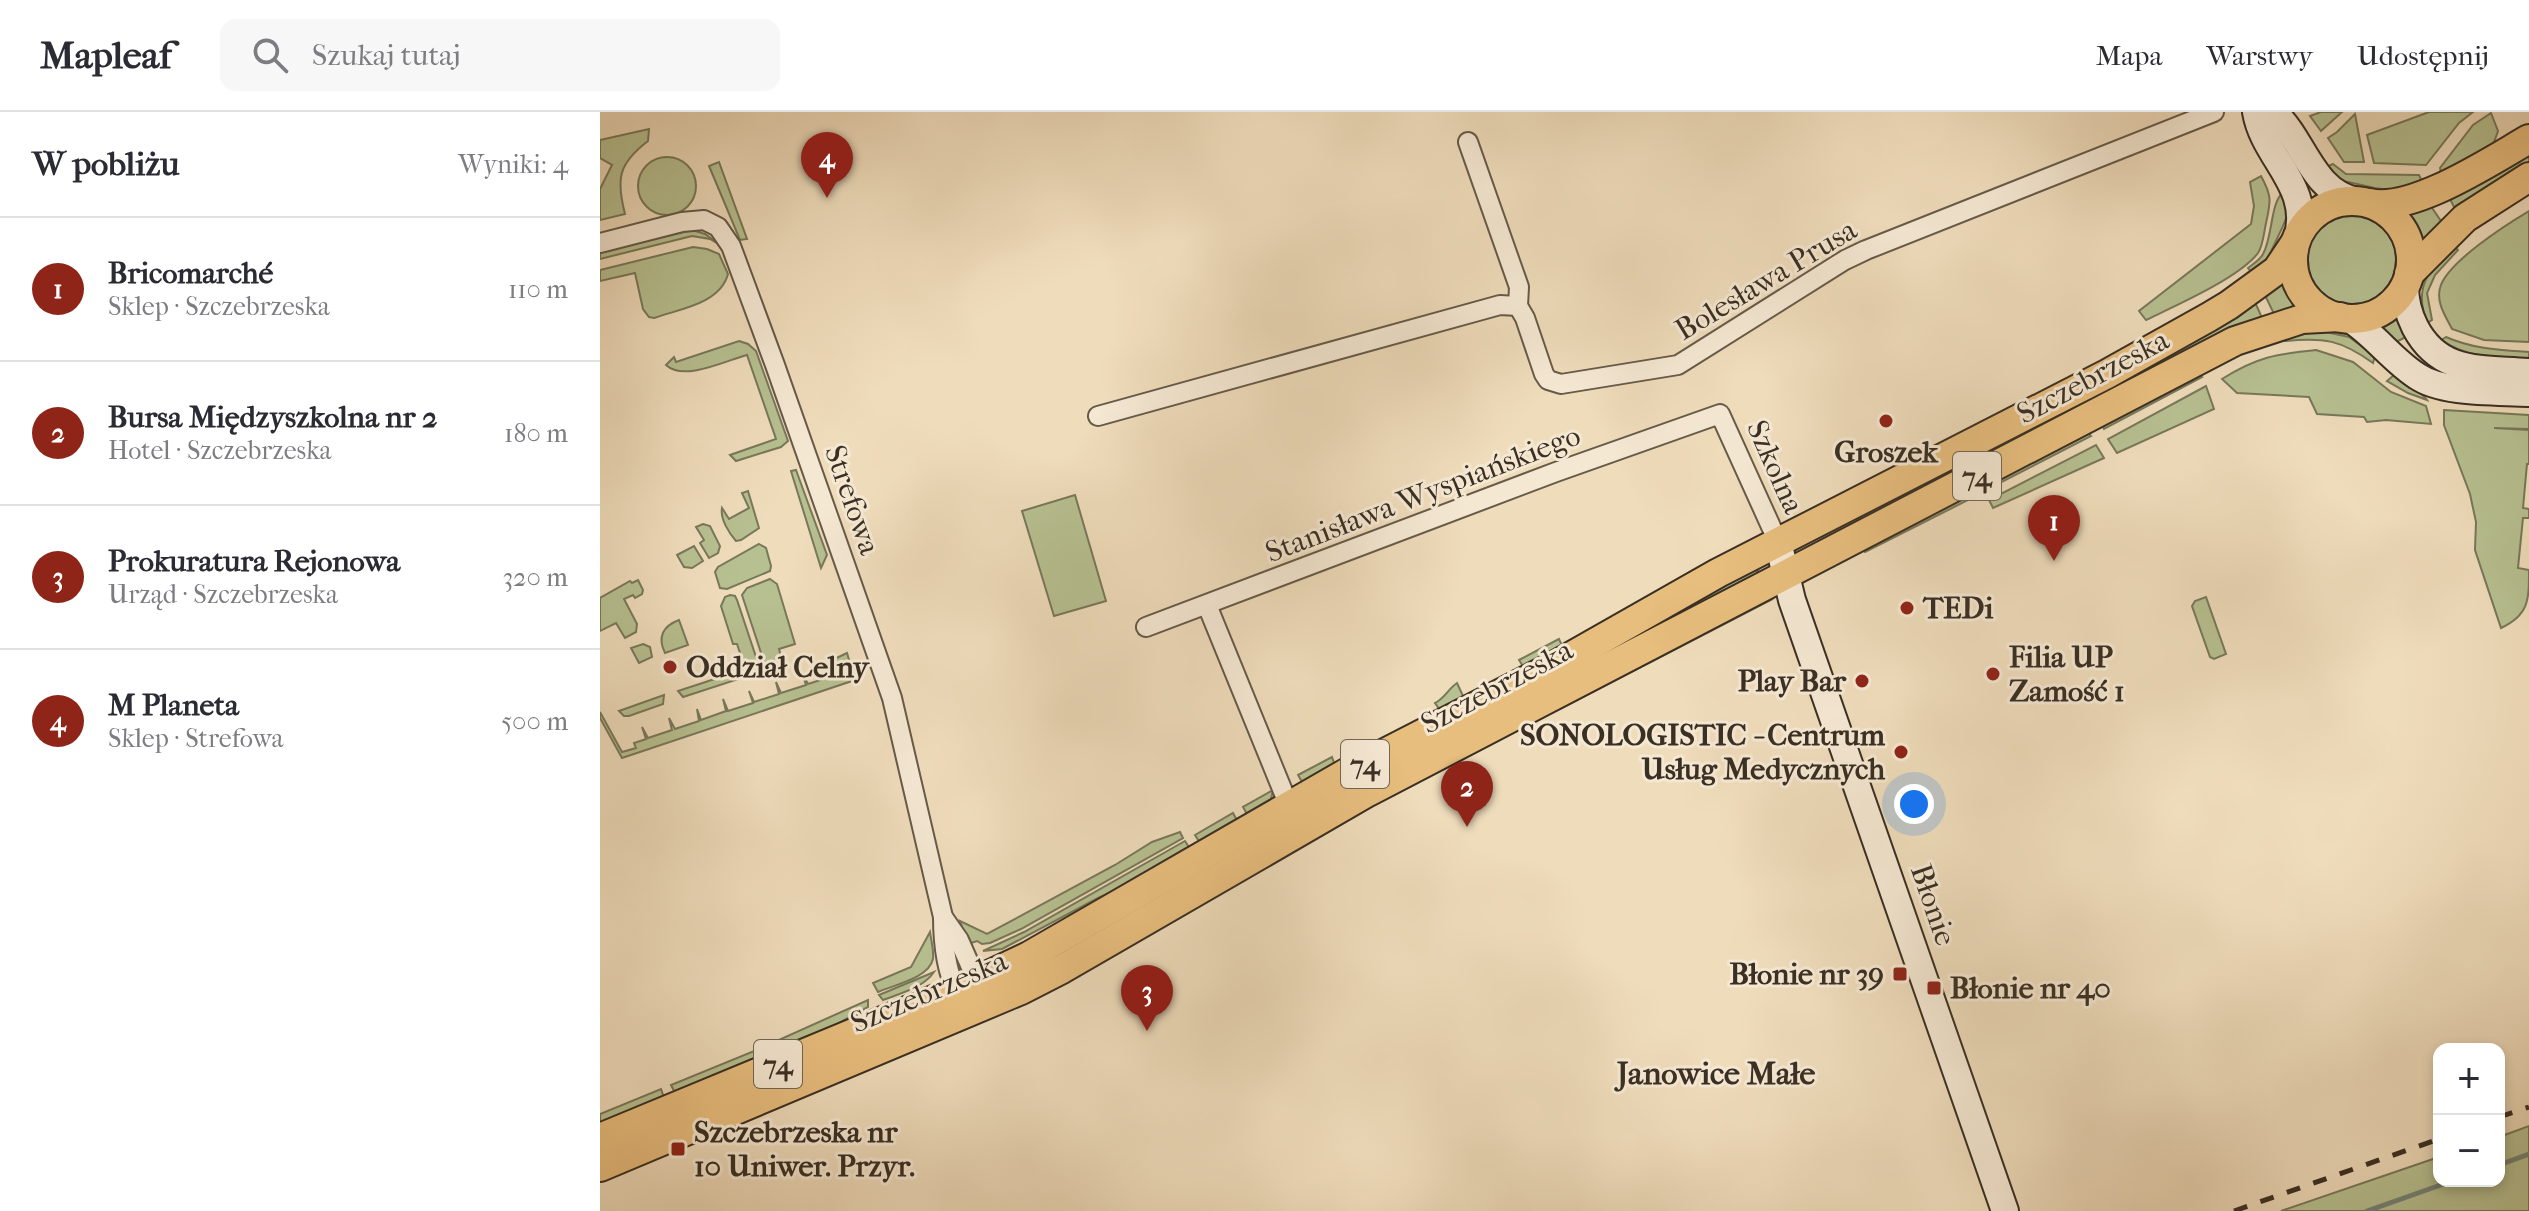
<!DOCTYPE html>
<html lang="pl">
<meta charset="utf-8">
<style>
:root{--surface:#fff;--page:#f7f7f7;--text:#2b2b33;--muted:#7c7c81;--line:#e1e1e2;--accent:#8f2418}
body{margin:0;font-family:"IM FELL French Canon",serif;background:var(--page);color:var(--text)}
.controls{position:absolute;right:24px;bottom:24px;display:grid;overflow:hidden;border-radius:16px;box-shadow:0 4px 12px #0003}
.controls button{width:72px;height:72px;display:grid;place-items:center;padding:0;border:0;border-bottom:2px solid var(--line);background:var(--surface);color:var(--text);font:40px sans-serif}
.you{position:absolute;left:1314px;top:692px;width:28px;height:28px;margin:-20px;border:6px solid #fff;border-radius:50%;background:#1a73e8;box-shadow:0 0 0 12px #1a73e833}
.badge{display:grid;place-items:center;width:52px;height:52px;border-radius:50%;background:var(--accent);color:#fff;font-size:26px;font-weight:700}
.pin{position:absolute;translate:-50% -66px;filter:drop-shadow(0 2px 4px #0008)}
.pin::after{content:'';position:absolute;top:42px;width:28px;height:24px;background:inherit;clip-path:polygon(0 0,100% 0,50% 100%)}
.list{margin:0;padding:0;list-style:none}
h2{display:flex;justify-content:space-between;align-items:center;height:104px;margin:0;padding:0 32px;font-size:34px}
h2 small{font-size:26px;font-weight:400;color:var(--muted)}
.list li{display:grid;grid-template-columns:52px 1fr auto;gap:24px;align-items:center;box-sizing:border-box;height:144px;padding:0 32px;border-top:2px solid var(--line)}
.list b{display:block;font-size:30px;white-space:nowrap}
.list p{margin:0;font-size:26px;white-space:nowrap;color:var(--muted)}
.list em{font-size:26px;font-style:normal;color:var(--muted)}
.icon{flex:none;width:44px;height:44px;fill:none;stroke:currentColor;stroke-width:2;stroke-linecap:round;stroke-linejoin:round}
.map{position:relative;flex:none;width:1929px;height:1099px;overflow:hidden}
header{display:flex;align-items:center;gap:48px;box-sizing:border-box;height:112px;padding:0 40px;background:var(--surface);border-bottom:2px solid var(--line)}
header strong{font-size:38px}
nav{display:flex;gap:44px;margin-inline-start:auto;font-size:28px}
.search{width:560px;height:72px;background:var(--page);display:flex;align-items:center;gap:20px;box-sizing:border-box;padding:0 28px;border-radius:16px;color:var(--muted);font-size:30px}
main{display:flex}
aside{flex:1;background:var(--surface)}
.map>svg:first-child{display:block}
</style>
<header>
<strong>Mapleaf</strong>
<div class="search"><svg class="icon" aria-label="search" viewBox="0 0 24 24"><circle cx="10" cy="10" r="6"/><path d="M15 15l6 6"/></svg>Szukaj tutaj</div>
<nav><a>Mapa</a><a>Warstwy</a><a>Udostępnij</a></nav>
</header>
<main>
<aside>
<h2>W pobliżu<small>Wyniki: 4</small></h2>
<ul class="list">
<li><span class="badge">1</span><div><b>Bricomarché</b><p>Sklep · Szczebrzeska</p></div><em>110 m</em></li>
<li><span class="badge">2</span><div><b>Bursa Międzyszkolna nr 2</b><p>Hotel · Szczebrzeska</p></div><em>180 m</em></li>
<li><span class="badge">3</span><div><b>Prokuratura Rejonowa</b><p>Urząd · Szczebrzeska</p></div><em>320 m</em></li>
<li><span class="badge">4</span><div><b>M Planeta</b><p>Sklep · Strefowa</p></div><em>500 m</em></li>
</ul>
</aside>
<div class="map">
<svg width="1929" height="1099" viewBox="0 0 1929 1099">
<rect width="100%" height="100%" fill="#efdcbb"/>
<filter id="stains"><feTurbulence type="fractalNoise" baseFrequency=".0025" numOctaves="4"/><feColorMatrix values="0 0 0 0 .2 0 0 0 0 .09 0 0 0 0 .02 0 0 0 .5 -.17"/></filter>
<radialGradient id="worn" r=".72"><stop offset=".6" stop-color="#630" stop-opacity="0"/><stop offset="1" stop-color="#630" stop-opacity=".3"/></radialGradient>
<g fill="#b7c091" stroke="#78785a" stroke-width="2">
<path d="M1721,0h21l-21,19 -11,-15z"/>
<path d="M1829,0h44l-14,11 -33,42 -52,-2 -7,-28z"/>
<path d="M1891,1l7,18 -6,17 -50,28 -2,-8 33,-43z"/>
<path d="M1755,2l9,48h-20l-16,-24 9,-6z"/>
<path d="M49,17l-1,12c-30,23 -32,38 -23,73l-25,6v-31l12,-24 -12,-7v-18z"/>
<path d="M1929,36v21l-73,42 -8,-16z"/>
<circle cx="67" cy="74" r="29"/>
<path d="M119,50l28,77 -7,1 -31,-74z"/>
<path d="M1733,52l13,10 73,1 4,8 -28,8 -20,-3 -36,-8 -13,-13z"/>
<path d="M1661,64c11,20 10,25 5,47 -2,9 -3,23 -8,30 -19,25 -83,53 -112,67l-7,-9 112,-87 3,-18 -4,-24z"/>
<path d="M1683,80l5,20 -4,12 -17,36 -15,13 -4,-5c5,-4 12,-8 15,-14 10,-18 7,-50 20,-62z"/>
<path d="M1828,90l15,22 -22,24 -22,-37z"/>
<path d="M1929,99v131l-45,-2 -32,-11c-6,-12 -16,-26 -12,-41 6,-25 67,-64 89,-77z"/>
<circle cx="1751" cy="148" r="45"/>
<path d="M92,118l13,4 15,11 -10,-6 -18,-3 -92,23v-7z"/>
<path d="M1853,133l5,5 -23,25 -8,18 5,27 -5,3c-14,-37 2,-52 26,-78z"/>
<path d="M93,135l14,2 12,5 9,20c-8,30 -49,35 -74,44l-5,-1 -6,-8 -8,-36 -35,8v-11z"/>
<path d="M1687,163l6,19 13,14 -31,8 -11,-23z"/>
<path d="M1654,188l9,20 -229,110 184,-106z"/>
<path d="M1797,207l9,18 -10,5 -13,-14z"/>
<path d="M1712,217l37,8 26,19 -2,7c-32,-23 -49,-26 -88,-22l-4,-5z"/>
<path d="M1846,225c27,12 54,13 83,15v8c-32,-2 -61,-2 -88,-20z"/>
<path d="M139,229l9,3 8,7 32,90 -7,6 -45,14 -6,-6 46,-16 -29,-84c-20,5 -63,27 -81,10l8,-8 2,5z"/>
<path d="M1716,238l37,12 38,30 35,14 5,18 -45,-4 -19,2 -3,-5 -47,-3 -8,-17 -72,-4 -15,-14c35,-22 54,-25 94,-29z"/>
<path d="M1597,261l5,4 -98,52 -3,-6z"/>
<path d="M1794,263c10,8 28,17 33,25l-19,-7 -21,-12z"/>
<path d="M1606,274l8,23 -97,44 -9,-14z"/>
<path d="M1844,298l85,5v14l-35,-1 35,2v34h-2l-4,44 6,1v9h-6l-5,50 11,2c0,30 0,45 -28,58l-26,-78 1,-28 -6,-28 -26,-69z"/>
<path d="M1487,320l4,4 -105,54 3,-9z"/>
<path d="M1496,333l8,13 -111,50 -4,-8z"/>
<path d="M196,358l31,85 -6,13 -30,-97z"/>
<path d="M148,379l11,37 -18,12 -5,1c-7,-8 -16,-22 -14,-33l7,11 20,-11 -7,-15z"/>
<path d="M475,383l31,106 -52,15 -32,-105z"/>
<path d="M1360,387l6,2 -101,51 -5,-5z"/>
<path d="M103,412l7,2 10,20 -2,7 -9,5 -9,-15 4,-3 -8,-13z"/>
<path d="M159,432l7,4 5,18 -1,5 -43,18 -7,-1 -5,-16 3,-5z"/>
<path d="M94,434l9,15 -11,7 -8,-1 -7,-12z"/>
<path d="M1152,457l11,4 -197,106 -3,-7z"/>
<path d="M170,467l7,5 18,60 -16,5 4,15 -10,3 -9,-5 -22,-67 5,-7z"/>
<path d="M38,468l5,10 -1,4 -7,4 -2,-3 -9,4 13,25 -1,8 -11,6 -9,-15 -16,8v-33l30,-17 2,2z"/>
<path d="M130,483l5,1 2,4 21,63 1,5 -5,6 -71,23 -5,-6 64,-21 -4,-12 3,-2 -4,-12h-4l-12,-38 4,-9z"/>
<path d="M1606,485l20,57 -12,5 -4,-2 -18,-51 3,-5z"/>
<path d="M1166,487l5,1 -209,108 2,-4z"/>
<path d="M79,508l9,25 -23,8c-8,-16 -2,-27 14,-33z"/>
<path d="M959,527l4,9 -39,20 -5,-8z"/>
<path d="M43,532l7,3 2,10 -13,6 -8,-15z"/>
<path d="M247,541l8,27 -233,78 -22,-40v-6l22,40 14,-4 -2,-5 12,-4 -4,-12 6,11 24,-8 -3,-12 6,11 24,-8 -2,-12 4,11 25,-9 -3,-12 5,12 25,-8 -4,-12 5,11 25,-8 -3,-12 5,11 25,-8 -4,-12 6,11 25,-8 -3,-15z"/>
<path d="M857,571l7,15 -24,12 -5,-7c10,-5 13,-14 22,-20z"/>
<path d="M64,583l-1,9 -34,12h-5l-5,-5z"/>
<path d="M732,645l2,6 -20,18 -12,1 -4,-7z"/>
<path d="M673,678l-3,14 -22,12 -5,-9z"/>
<path d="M633,701l5,9 -38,21 -5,-8z"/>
<path d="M580,720l3,6 -162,91 -31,14 -8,1 -5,-3 -6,2 -7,-10 -4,-12 27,13 128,-69 37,-23z"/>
<path d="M585,729l5,8 -33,23 -59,26 -96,51 -19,2 41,-19z"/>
<path d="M330,820c1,8 4,18 3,27 -4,19 -39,26 -55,33l-5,-9 38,-16z"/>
<path d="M334,860c-11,16 -33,21 -51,28l-4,-5z"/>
<path d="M268,888v7l-69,38 -26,11 -4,-8 3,-5z"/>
<path d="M154,939l5,2 3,7 -87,33 -4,-8z"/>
<path d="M61,977l3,9 -64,30v-14z"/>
<path d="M1929,1014v85h-248l158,-54v24h60v-44z"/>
</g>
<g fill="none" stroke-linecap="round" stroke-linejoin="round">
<g stroke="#738478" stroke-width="5">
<path d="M1899,1053l30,-11"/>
<path d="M1767,1099l85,-30"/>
</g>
<defs>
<g id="street">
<path d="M868,30l51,145 -1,19 7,12 19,56 4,6 13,4 117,-19 167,-105 21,-10 348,-138"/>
<path d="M0,131l82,-21 22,-2 14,7 13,19 44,119 117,333 51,219c0,23 3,63 19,80"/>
<path d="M498,304l402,-111 18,1"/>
<path d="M607,493l82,201"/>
<path d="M546,515l410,-155 164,-58 58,128"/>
<path d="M343,805l16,23 18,41 -1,8"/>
</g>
<g id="secondary">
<path d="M1656,0c8,47 57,74 41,127"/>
<path d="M1673,0c31,26 38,80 84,89"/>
<path d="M1805,174c0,16 3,27 10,41 25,48 67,41 114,45"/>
<path d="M1750,207c25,16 42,41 67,57 26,18 80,15 112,17"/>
<path d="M1178,430l14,58 213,611"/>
</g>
<g id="primary">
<circle cx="1752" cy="148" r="59"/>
<path d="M1769,91c44,10 123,-43 160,-64"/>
<path d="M1809,162l56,-56 64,-41"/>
<path d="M0,1026l355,-147 74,-35 319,-184 208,-107 162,-92 389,-199 102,-57 20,-12 48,-35 18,-27"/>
<path d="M0,1055l421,-177 41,-21 306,-177 867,-451 67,-22 38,-2"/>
</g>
</defs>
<use href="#street" stroke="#665a49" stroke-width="22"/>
<use href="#secondary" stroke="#392f23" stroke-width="30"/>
<use href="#primary" stroke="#392f23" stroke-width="32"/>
<use href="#street" stroke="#f5e8d3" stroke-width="18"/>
<use href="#secondary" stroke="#f5e8d3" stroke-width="26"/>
<use href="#primary" stroke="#e8be7e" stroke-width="28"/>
<g stroke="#392f23" stroke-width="5" stroke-dasharray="14 14" stroke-linecap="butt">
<path d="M1899,1005l30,-10"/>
<path d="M1634,1099l205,-72"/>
</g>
</g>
<g fill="#8f2418" stroke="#f5e8d3" stroke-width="3">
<circle cx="1286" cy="309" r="8"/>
<circle cx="1307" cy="496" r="8"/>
<circle cx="70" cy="555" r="8"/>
<circle cx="1393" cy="562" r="8"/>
<circle cx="1262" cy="569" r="8"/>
<circle cx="1301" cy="640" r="8"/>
<rect x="1292" y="854" width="16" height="16" rx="4"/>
<rect x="1326" y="868" width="16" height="16" rx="4"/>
<rect x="70" y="1029" width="16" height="16" rx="4"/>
</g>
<g text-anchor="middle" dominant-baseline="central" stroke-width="6" stroke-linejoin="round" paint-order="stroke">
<g fill="#f5e8d3" stroke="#716658" stroke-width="2">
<rect x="1353" y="340" width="48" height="48" rx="6"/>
<rect x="741" y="628" width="48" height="48" rx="6"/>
<rect x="154" y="928" width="48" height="48" rx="6"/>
</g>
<g font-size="28" font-weight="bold" fill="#392f23">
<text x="1377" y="364">74</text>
<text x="765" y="652">74</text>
<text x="178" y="952">74</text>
</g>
<g font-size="30" fill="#392f23" stroke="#f5e8d3">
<text transform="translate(1166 168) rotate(-31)">Bolesława Prusa</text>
<text transform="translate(1493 265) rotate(-28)">Szczebrzeska</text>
<text transform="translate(1175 355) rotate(66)">Szkolna</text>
<text transform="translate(823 382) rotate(-21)">Stanisława Wyspiańskiego</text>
<text transform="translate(252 388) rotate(71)">Strefowa</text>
<text transform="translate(897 575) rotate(-28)">Szczebrzeska</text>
<text transform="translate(1333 793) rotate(71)">Błonie</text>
<text transform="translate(329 880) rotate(-23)">Szczebrzeska</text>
</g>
<g font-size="30" font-weight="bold" fill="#392f23" stroke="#f5e8d3" text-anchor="start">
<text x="1286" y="340" text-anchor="middle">Groszek</text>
<text x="1323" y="496">TEDi</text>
<text x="1409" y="545">Filia UP<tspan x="1409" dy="34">Zamość 1</tspan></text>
<text x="86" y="555">Oddział Celny</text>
<text x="1246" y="569" text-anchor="end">Play Bar</text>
<text x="1285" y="623" text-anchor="end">SONOLOGISTIC - Centrum<tspan x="1285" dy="34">Usług Medycznych</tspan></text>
<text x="1284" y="862" text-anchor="end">Błonie nr 39</text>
<text x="1350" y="876">Błonie nr 40</text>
<text x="94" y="1020">Szczebrzeska nr<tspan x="94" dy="34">10 Uniwer. Przyr.</tspan></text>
</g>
<g font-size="32" font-weight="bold" fill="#392f23" stroke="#f5e8d3">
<text x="1116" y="961">Janowice Małe</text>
</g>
</g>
<rect width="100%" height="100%" filter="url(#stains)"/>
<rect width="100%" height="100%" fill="url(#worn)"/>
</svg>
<div class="controls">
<button>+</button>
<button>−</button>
</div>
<div class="you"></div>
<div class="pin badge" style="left:1454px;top:449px">1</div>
<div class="pin badge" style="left:867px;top:715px">2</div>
<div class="pin badge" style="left:547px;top:919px">3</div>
<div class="pin badge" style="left:227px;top:86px">4</div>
</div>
</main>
